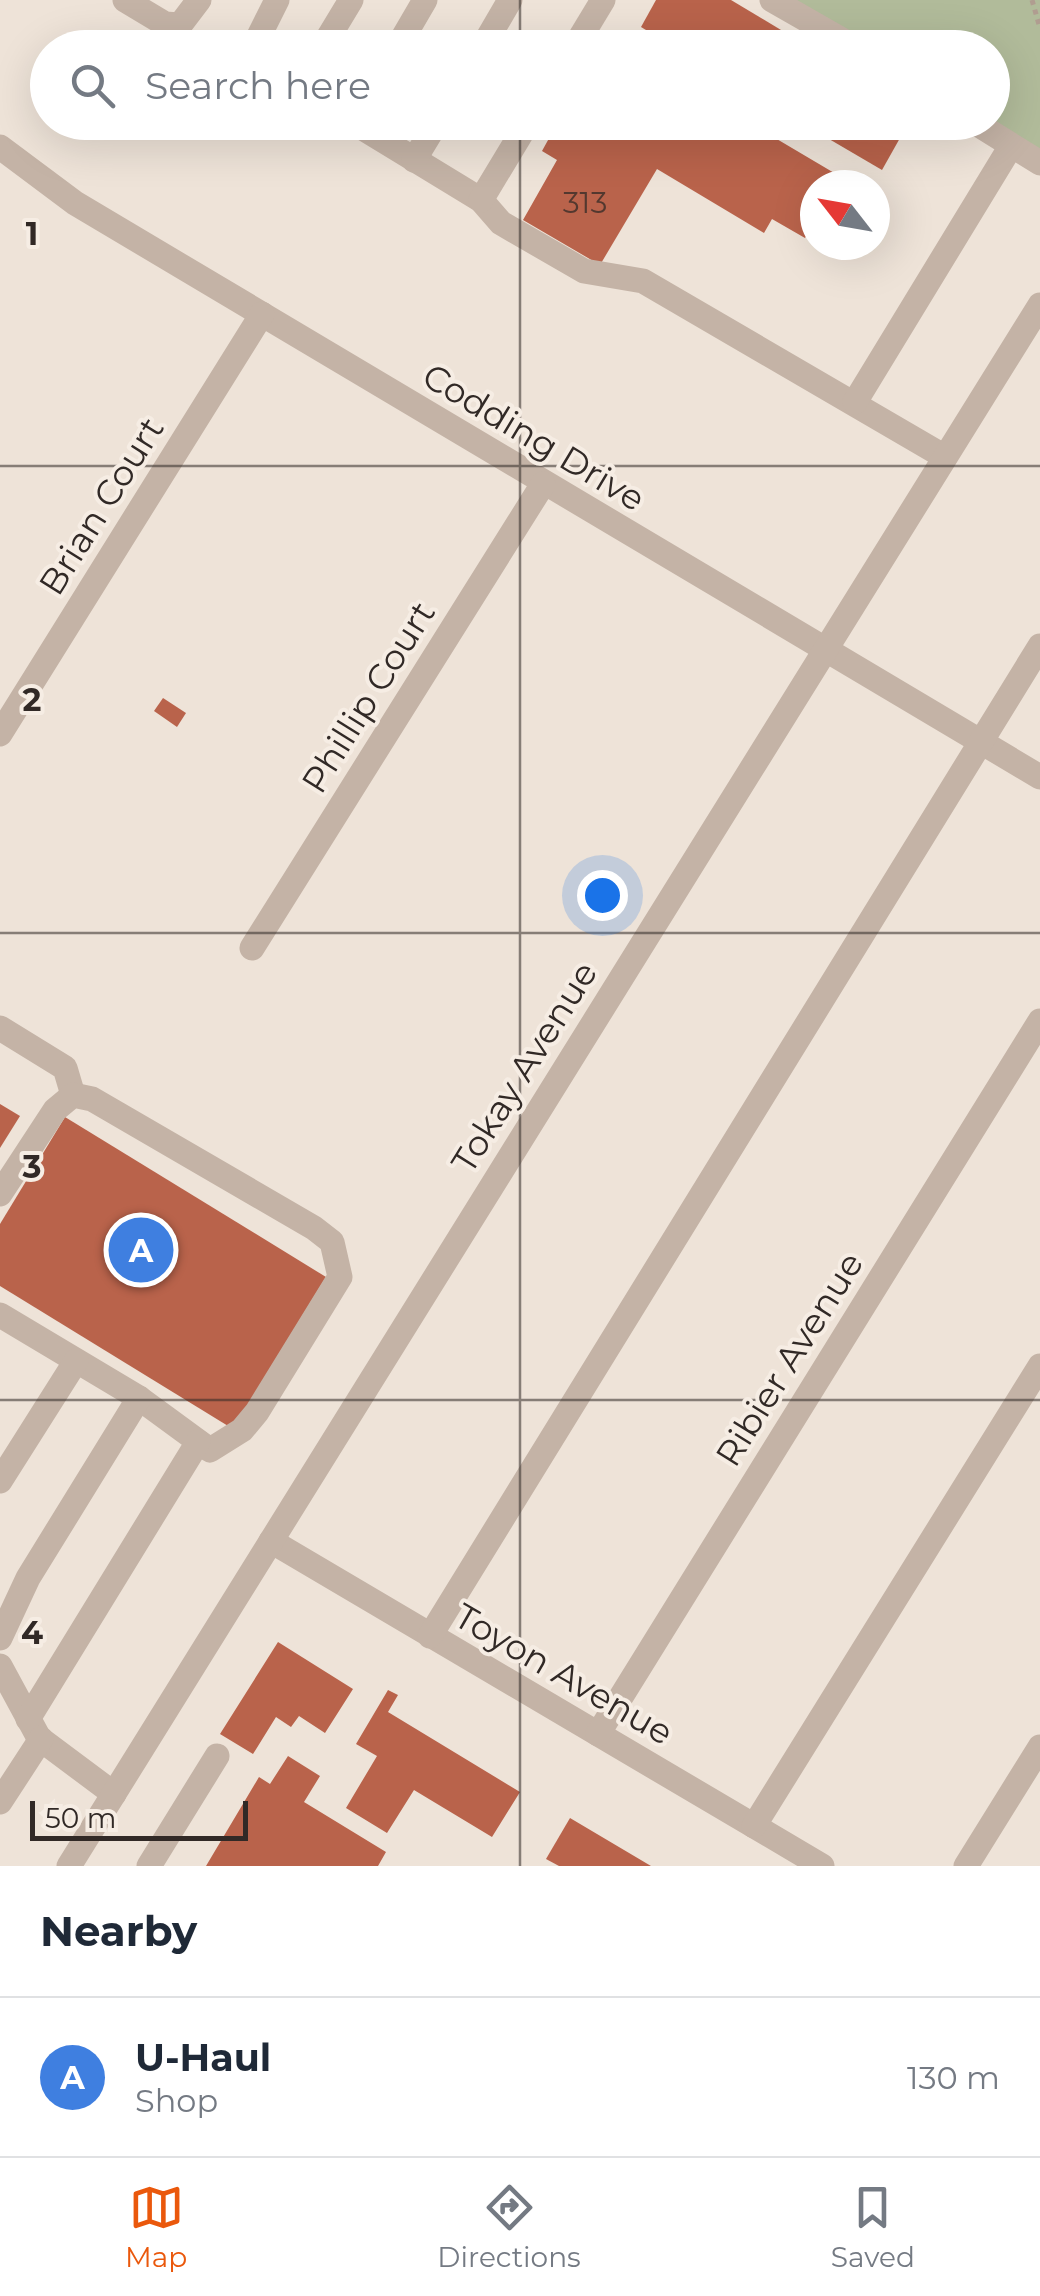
<!DOCTYPE html>
<style>
:root{--surface:#fff;--page:#f2f2f3;--text:#1f2937;--muted:#747a83;--line:#e0e1e3;--accent:#ea580c}
body{margin:0;font-family:Montserrat,sans-serif;background:var(--page);color:var(--text)}
.compass{position:absolute;left:800px;top:170px;width:90px;height:90px;border-radius:50%;background:var(--surface);box-shadow:0 10px 40px #0002;rotate:301deg}
.scale{position:absolute;left:30px;bottom:25px;width:218px;box-sizing:border-box;padding-left:10px;border:5px solid #312926;border-top:0;font-size:28px;line-height:35px;white-space:nowrap;color:#312926;-webkit-text-stroke:8px #f6ede4;paint-order:stroke}
.you{position:absolute;left:602px;top:895px;width:35px;height:35px;margin:-25px;border:8px solid #fff;border-radius:50%;background:#1a73e8;box-shadow:0 0 0 15px #1a73e833}
.badge{display:grid;place-items:center;width:65px;height:65px;border-radius:50%;background:var(--accent);color:#fff;font-size:32px;font-weight:700}
.pin{position:absolute;translate:-50% -50%;border:5px solid #fff;box-shadow:0 2px 10px #0006}
.list{margin:0;padding:0;list-style:none}
h2{display:flex;justify-content:space-between;align-items:center;height:130px;margin:0;padding:0 40px;font-size:42px}
h2 small{font-size:32px;font-weight:400;color:var(--muted)}
.list li{display:grid;grid-template-columns:65px 1fr auto;gap:30px;align-items:center;box-sizing:border-box;height:160px;padding:0 40px;border-top:2px solid var(--line)}
.list b{display:block;font-size:38px;white-space:nowrap}
.list p{margin:0;font-size:32px;white-space:nowrap;color:var(--muted)}
.list em{font-size:32px;font-style:normal;color:var(--muted)}
.icon{flex:none;width:55px;height:55px;fill:none;stroke:currentColor;stroke-width:2;stroke-linecap:round;stroke-linejoin:round}
.map{position:relative;flex:none;width:1040px;height:1866px;overflow:hidden}
.search{position:absolute;background:var(--surface);box-shadow:0 10px 40px #0002;left:30px;right:30px;top:30px;height:110px;display:flex;align-items:center;gap:25px;box-sizing:border-box;padding:0 35px;border-radius:55px;color:var(--muted);font-size:38px}
.sheet{height:290px;background:var(--surface)}
nav{display:flex;justify-content:space-around;align-items:center;box-sizing:border-box;height:140px;border-top:2px solid var(--line);background:var(--surface);font-size:28px;color:var(--muted)}
nav a{display:grid;justify-items:center;gap:5px}
nav .on{color:var(--accent)}
.map>svg:first-child{display:block}
</style>
<div class="map">
<svg width="1040" height="1866" viewBox="0 0 1040 1866">
<rect width="100%" height="100%" fill="#eee3d8"/>
<path fill="#b1bb9a" d="M792,0h248v150l-47,-29 -1,-73 -121,-1z"/>
<g fill="#b9634b">
<path d="M656,0h75l60,36 -7,12h-108l-35,-21z"/>
<path d="M558,122h190l93,55 -5,8h-21v35l-10,18 -33,-19 -8,14 -107,-64 -57,96 -77,-45 34,-60 -15,-9z"/>
<path d="M800,122h109l-27,48z"/>
<path d="M163,698l23,15 -9,14 -23,-16z"/>
<path d="M0,1104l20,12 -20,32z"/>
<path d="M65,1117l261,160 -93,152 -233,-143v-62z"/>
<path d="M278,1642l75,47 -28,44 -26,-17 -8,11 -15,-10 -23,37 -33,-20z"/>
<path d="M388,1690l10,5 -10,17 132,80 -28,45 -78,-47 -27,43 -41,-25 31,-52 -21,-12z"/>
<path d="M288,1756l32,20 -16,26 82,50 -8,14h-172l53,-89 11,7z"/>
<path d="M570,1818l81,48h-92l-13,-7z"/>
</g>
<g fill="none" stroke-linecap="round" stroke-linejoin="round">
<path stroke="#b09d90" stroke-width="5" stroke-dasharray="5 5" stroke-linecap="butt" d="M1032,0l8,28"/>
<g stroke="#c4b3a6" stroke-width="25">
<path d="M125,0l40,24 15,1 19,-25"/>
<path d="M772,0l84,48"/>
<path d="M253,48l24,-48"/>
<path d="M322,48l29,-48"/>
<path d="M397,48l28,-48"/>
<path d="M482,48l28,-48"/>
<path d="M574,48l29,-48"/>
<path d="M353,122l128,78 20,23 83,48 59,10 302,176"/>
<path d="M974,122l66,41"/>
<path d="M0,147l75,56 965,574"/>
<path d="M414,160l23,-38"/>
<path d="M481,200l47,-78"/>
<path d="M855,402l156,-256"/>
<path d="M0,734l262,-420"/>
<path d="M252,948l291,-464"/>
<path d="M0,1028l65,40 8,27"/>
<path d="M0,1194l55,-84 18,-15 19,4 222,129 18,14 8,35 -83,135 -15,18 -32,20 -71,-52 -139,-83"/>
<path d="M0,1481l76,-120"/>
<path d="M271,1541l551,325"/>
<path d="M430,1636l610,-990"/>
<path d="M0,1638l28,-60 111,-180"/>
<path d="M0,1666l39,72 75,56"/>
<path d="M28,1719l170,-277"/>
<path d="M598,1734l442,-713"/>
<path d="M0,1802l41,-63"/>
<path d="M754,1826l286,-460"/>
<path d="M69,1866l971,-1561"/>
<path d="M149,1866l68,-110"/>
<path d="M966,1866l74,-119"/>
</g>
</g>
<path fill="none" stroke="#312926" stroke-width="2.5" stroke-opacity="0.55" d="M520,0v48M520,122v1744M0,466h1040M0,933h1040M0,1400h1040"/>
<g text-anchor="middle" dominant-baseline="central" stroke-width="8" stroke-linejoin="round" paint-order="stroke">
<g font-size="30" fill="#53382f">
<text x="585" y="202">313</text>
</g>
<g font-size="35" fill="#312926" stroke="#f6ede4">
<text transform="translate(534 437) rotate(31)">Codding Drive</text>
<text transform="translate(101 506) rotate(-58)">Brian Court</text>
<text transform="translate(368 697) rotate(-58)">Phillip Court</text>
<text transform="translate(524 1067) rotate(-58)">Tokay Avenue</text>
<text transform="translate(789 1359) rotate(-58)">Ribier Avenue</text>
<text transform="translate(564 1674) rotate(30)">Toyon Avenue</text>
</g>
</g>
<g font-size="32" text-anchor="middle" font-weight="bold" fill="#312926" stroke="#f6ede4" stroke-width="8" stroke-linejoin="round" paint-order="stroke">
<text x="32" y="245">1</text>
<text x="32" y="711">2</text>
<text x="32" y="1178">3</text>
<text x="32" y="1644">4</text>
</g>
</svg>
<svg class="compass" viewBox="-18 -18 36 36"><path d="M0-13l5 13h-10z" fill="#e53935"/><path d="M0 13l5-13h-10z" fill="#747a83"/></svg>
<div class="scale">50 m</div>
<div class="you"></div>
<div class="pin badge" style="left:141px;top:1250px;background:#3f7fe0">A</div>
<div class="search"><svg class="icon" aria-label="search" viewBox="0 0 24 24"><circle cx="10" cy="10" r="6"/><path d="M15 15l6 6"/></svg>Search here</div>
</div>
<section class="sheet">
<h2>Nearby<small></small></h2>
<ul class="list">
<li><span class="badge" style="background:#3f7fe0">A</span><div><b>U-Haul</b><p>Shop</p></div><em>130 m</em></li>
</ul>
</section>
<nav>
<a class="on"><svg class="icon" aria-label="map" viewBox="0 0 24 24"><path d="M3 6l6-2 6 2 6-2v14l-6 2-6-2-6 2zM9 4v14M15 6v14"/></svg>Map</a>
<a><svg class="icon" aria-label="directions" viewBox="0 0 24 24"><path d="M12 3l9 9-9 9-9-9zM9 14v-3h6M13 9l2 2-2 2"/></svg>Directions</a>
<a><svg class="icon" aria-label="saved" viewBox="0 0 24 24"><path d="M7 4h10v16l-5-4-5 4z"/></svg>Saved</a>
</nav>
